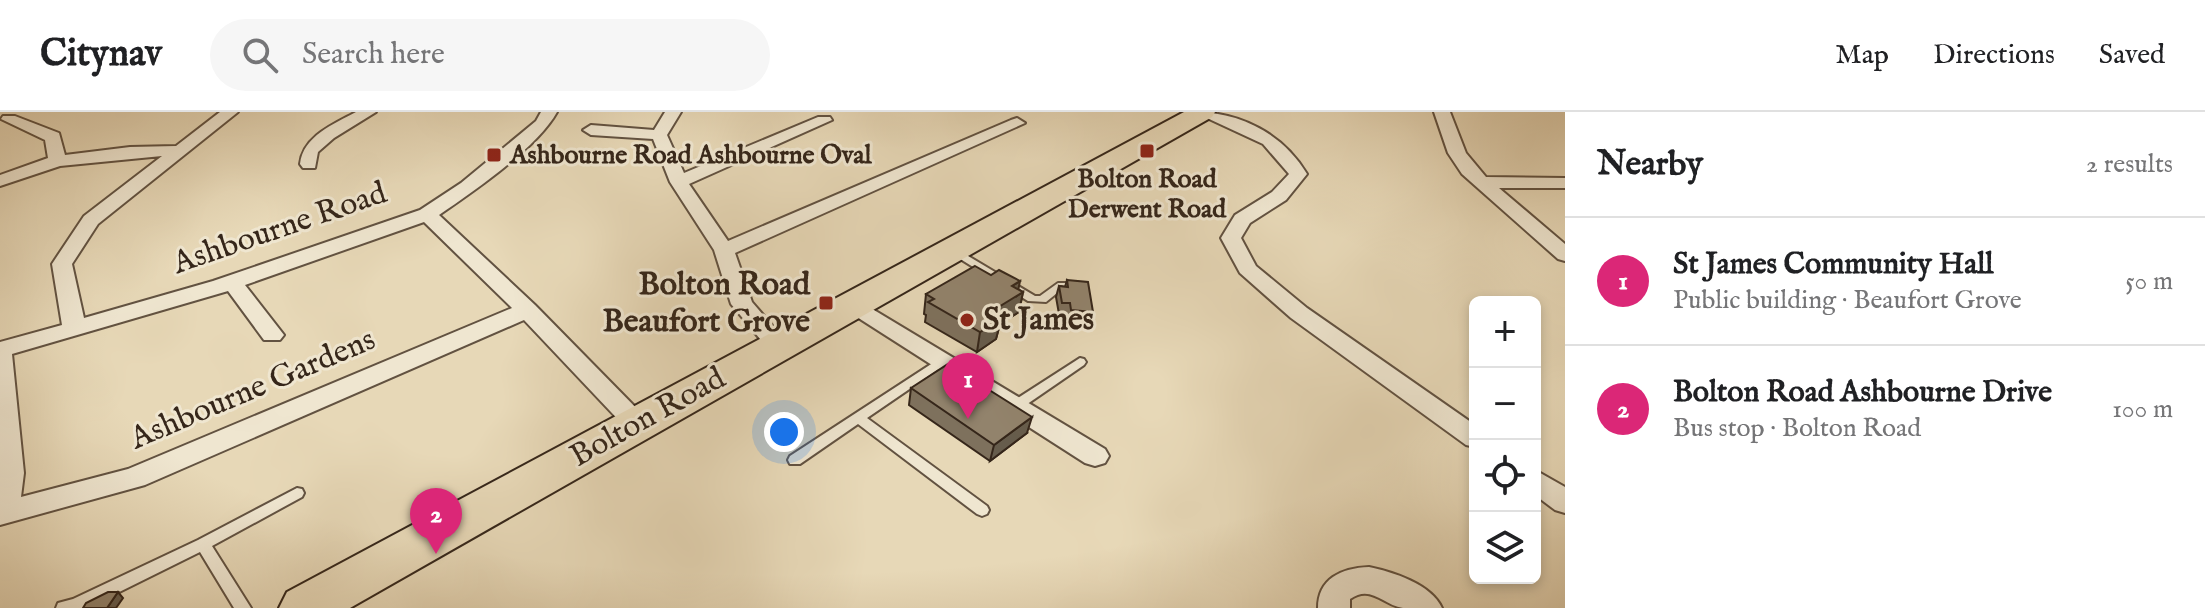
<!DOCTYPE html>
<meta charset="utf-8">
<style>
:root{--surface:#fff;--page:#f6f6f6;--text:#202124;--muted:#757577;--line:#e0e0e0;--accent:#db2777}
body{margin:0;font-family:"IM FELL English",serif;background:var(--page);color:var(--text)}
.controls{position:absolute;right:24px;bottom:24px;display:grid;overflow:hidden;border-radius:12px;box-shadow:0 4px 12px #0003}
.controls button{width:72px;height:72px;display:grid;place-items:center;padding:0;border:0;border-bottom:2px solid var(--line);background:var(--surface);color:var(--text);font:40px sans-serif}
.you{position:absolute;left:784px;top:320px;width:28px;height:28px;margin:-20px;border:6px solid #fff;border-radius:50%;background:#1a73e8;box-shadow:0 0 0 12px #1a73e833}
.badge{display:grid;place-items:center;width:52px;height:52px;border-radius:50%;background:var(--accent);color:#fff;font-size:26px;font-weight:700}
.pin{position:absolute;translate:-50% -66px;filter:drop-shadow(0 2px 4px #0008)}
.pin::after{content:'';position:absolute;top:42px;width:28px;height:24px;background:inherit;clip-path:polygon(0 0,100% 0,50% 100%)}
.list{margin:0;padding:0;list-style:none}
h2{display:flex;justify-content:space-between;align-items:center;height:104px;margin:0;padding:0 32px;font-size:34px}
h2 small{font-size:26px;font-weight:400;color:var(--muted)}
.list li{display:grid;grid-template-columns:52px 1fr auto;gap:24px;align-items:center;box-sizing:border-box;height:128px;padding:0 32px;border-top:2px solid var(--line)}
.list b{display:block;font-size:30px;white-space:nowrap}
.list p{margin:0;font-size:26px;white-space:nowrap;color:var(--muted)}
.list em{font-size:26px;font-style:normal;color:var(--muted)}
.icon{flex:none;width:44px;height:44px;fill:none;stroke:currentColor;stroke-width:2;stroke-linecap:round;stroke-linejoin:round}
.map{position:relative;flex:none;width:1565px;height:496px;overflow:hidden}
header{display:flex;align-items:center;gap:48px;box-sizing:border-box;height:112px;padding:0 40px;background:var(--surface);border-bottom:2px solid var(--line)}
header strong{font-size:38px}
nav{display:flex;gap:44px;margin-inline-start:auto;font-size:28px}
.search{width:560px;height:72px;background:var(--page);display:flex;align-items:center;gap:20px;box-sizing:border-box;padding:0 28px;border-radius:44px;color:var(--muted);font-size:30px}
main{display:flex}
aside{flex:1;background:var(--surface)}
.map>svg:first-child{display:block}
</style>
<header>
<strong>Citynav</strong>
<div class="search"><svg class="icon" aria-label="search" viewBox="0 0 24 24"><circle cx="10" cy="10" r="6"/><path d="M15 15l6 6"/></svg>Search here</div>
<nav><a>Map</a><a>Directions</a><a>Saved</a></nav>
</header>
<main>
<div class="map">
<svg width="1565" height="496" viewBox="0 0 1565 496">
<rect width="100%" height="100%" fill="#e7d8b7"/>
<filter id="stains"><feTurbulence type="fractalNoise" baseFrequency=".0025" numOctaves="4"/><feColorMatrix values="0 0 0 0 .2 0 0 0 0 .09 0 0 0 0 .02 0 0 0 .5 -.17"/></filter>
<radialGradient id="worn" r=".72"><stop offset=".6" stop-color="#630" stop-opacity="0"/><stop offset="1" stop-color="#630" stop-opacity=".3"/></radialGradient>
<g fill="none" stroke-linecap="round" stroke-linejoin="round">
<defs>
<g id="lane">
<path d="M953,135l82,49h5l18,-13h8l1,2 -21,17 -18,-1 -79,-49 -1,-2z"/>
<path d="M942,245l4,1 2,3 -2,3 -79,54 120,88 2,4 -2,4 -5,2 -5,-2 -119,-90 -58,40h-10l-2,-4 2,-4z"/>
<path d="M1080,246l4,1 2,3 -2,3 -64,44h-10l-1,-3 1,-3z"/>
<path d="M297,376l5,1 2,4 -2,4 -90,49 39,62h-17l-34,-56 -113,56h-31l2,-5 15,-4 125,-59z"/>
</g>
<g id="street">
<path d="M220,0h18l-140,112 -26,40 12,54 129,-37 207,-71 41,-27 75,-62 5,-9h16c-20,36 -83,79 -118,103l96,90 111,113 4,6 -4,6 -9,3 -9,-3 -104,-110 -379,165 -145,40v-183l62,-17 -10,-61 32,-48 78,-60 -102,10 -60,20v-11l48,-17 -3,-18 -44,-21 2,-3h12l44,17 6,22 65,-8 46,-1zM424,110l88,86 -384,161 -107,28 3,-24 -12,-119 216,-63 36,49h16l4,-5 -39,-50z"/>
<path d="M356,0h20l-42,26 -16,14 -3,16h-12l-3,-4c3,-28 34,-40 56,-52z"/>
<path d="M665,0h16l-14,23 17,38 134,-56h12l2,3 -143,64 39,57 283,-121 6,-2 8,5 -290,130 17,49 38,44 -4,5h-16l-39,-47 -17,-54 -44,-68 -17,-43 -62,-4 -8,-5 8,-5 63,5z"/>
<path d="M1194,0c47,0 89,22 113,62l-21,26 -36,23 -9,15 15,28 51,42 168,117v22l-9,-2 -175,-127 -51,-45 -19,-35 14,-23 37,-23 17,-18 -26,-30z"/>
<path d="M1434,0h16l16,41 20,24 79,1v10h-66l66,56v17l-7,-2 -96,-85 -14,-21z"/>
<path d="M854,186l251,151 4,7 -4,7 -10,3 -10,-3 -239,-153 -3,-5 3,-5z"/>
<path d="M1535,358l30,17v26l-10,-3 -20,-15z"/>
<path d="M1369,455c24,5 62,17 73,41 -12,0 -26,0 -39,0 -20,-3 -32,-24 -53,-9v9h-32c0,-29 23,-40 51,-41z"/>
</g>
<path id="primary" d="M1184,0h31l-3,5 -862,491h-71l8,-16z"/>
</defs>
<use href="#lane" stroke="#625241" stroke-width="4"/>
<use href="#street" stroke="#625241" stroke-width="4"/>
<use href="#primary" stroke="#35261a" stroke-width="4"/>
<use href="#lane" fill="#efe6d0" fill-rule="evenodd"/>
<use href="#street" fill="#efe6d0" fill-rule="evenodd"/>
<use href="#primary" fill="#e7d8b7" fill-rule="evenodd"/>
</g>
<g fill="#7e715d" stroke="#35261a" stroke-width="2">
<path d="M1067,168l26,32 -3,12 -22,-2 -1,-8h-8l-3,-17 3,-11 6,1z"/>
<path d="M1018,177l5,3 -4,20 -19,12 -4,15 -19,13 -52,-30 1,-7 -2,-1 2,-20z"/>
<path d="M911,276l116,45 -37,28 -81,-56z"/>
</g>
<g fill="#665c4c" stroke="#35261a" stroke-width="2">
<path d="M1020,169l-3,15 6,-4 -4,20 -19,12 -4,15 -19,13 3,-20 9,-19 23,-27z"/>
<path d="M1032,305l-5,16 -37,28 4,-16z"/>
<path d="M118,480l5,6 -7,10h-9z"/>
</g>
<g fill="#92836c" stroke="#35261a" stroke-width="2">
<path d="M975,154l16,9 8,-5 21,11 -8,5 11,6 -34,21 12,7 -21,12 -52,-30 6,-3 -8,-5z"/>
<path d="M1067,168l21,2 5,30 -22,-2 -1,-7h-8l-3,-17 9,1z"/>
<path d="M948,252l84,53 -38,28 -83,-57z"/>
<path d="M108,480h10l-11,16h-24l3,-5z"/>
</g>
<g fill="#8f2418" stroke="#efe6d0" stroke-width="3">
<rect x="1139" y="31" width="16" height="16" rx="4"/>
<rect x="486" y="35" width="16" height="16" rx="4"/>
<rect x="818" y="183" width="16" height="16" rx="4"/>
<circle cx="967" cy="208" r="8"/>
</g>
<g text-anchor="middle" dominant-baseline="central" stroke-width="6" stroke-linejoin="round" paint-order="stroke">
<g font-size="26" font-weight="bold" fill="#35261a" stroke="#efe6d0" text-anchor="start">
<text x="510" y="43">Ashbourne Road Ashbourne Oval</text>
<text x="1147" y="67" text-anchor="middle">Bolton Road<tspan x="1147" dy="30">Derwent Road</tspan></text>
</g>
<g font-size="32" fill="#35261a" stroke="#efe6d0">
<text transform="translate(280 117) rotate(-19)">Ashbourne Road</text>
<text transform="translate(253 278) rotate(-23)">Ashbourne Gardens</text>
<text transform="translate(648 306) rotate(-29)">Bolton Road</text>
</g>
<g font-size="32" font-weight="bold" fill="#35261a" stroke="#efe6d0" text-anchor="end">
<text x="810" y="173">Bolton Road<tspan x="810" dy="37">Beaufort Grove</tspan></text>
<text x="983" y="208" text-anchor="start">St James</text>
</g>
</g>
<rect width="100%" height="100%" filter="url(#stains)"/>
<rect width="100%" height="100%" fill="url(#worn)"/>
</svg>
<div class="controls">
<button>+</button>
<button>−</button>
<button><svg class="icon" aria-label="locate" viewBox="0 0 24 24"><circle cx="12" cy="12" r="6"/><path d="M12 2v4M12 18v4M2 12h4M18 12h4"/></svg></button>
<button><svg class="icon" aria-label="layers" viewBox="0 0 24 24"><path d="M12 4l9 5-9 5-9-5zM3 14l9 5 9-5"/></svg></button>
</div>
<div class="you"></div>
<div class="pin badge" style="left:968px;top:307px">1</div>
<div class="pin badge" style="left:436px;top:442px">2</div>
</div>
<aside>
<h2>Nearby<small>2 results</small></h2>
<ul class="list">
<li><span class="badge">1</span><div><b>St James Community Hall</b><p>Public building · Beaufort Grove</p></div><em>50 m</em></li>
<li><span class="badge">2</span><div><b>Bolton Road Ashbourne Drive</b><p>Bus stop · Bolton Road</p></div><em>100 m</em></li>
</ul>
</aside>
</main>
